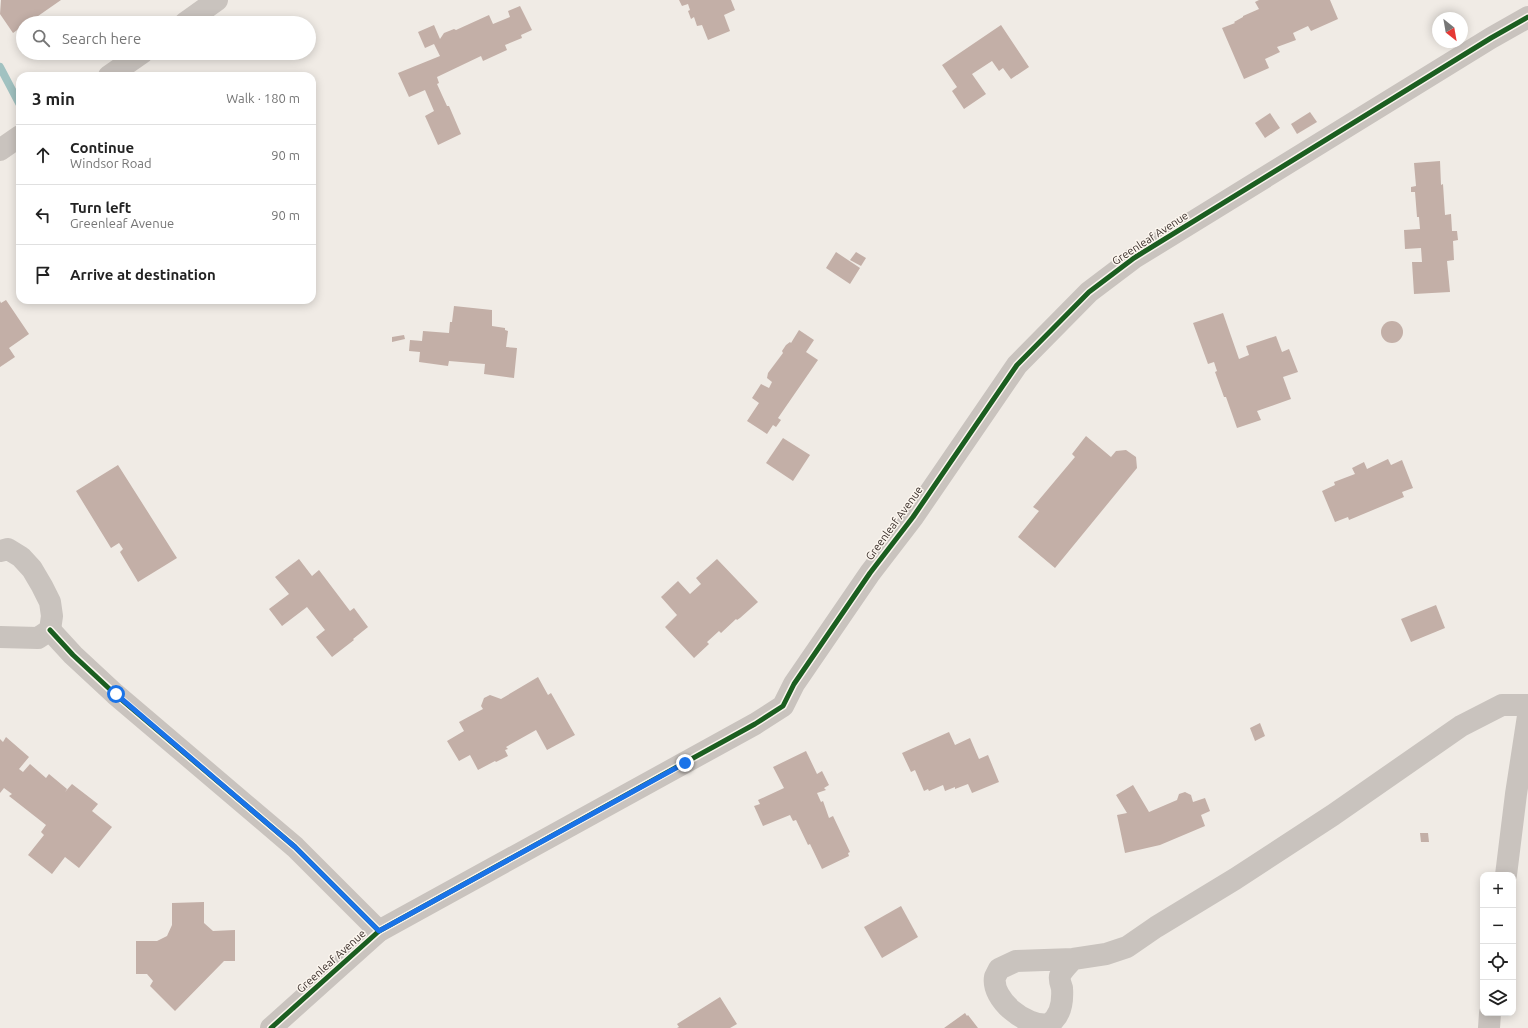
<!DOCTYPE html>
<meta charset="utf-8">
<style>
:root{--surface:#fff;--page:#f2f2f2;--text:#222;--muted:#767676;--line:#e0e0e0}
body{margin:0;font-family:Ubuntu,sans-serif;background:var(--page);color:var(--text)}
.controls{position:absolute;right:12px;bottom:12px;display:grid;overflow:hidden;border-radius:8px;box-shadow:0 2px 10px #0003}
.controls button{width:36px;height:36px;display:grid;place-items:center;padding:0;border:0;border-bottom:1px solid var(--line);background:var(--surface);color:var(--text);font:20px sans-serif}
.compass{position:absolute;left:1432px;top:12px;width:36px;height:36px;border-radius:50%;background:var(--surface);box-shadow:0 2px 10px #0003;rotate:149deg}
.stop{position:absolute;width:12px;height:12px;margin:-9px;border:3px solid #1a73e8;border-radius:50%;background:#fff}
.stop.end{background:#1a73e8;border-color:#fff;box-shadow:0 1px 4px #0008}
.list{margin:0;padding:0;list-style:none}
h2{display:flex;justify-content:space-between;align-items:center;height:52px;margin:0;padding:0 16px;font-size:17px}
h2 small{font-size:13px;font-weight:400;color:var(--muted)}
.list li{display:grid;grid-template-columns:26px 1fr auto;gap:12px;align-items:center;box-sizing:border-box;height:60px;padding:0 16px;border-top:1px solid var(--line)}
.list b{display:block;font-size:15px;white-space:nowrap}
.list p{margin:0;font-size:13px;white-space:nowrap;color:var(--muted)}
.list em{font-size:13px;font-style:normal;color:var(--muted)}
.icon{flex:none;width:22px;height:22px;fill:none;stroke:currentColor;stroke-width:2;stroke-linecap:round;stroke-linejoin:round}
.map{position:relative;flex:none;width:1528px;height:1028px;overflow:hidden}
.search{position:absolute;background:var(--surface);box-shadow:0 2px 10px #0003;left:16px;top:16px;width:300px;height:44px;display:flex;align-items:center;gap:10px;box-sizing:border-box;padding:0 14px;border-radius:22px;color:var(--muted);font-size:15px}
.panel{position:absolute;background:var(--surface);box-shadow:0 2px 10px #0003;left:16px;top:72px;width:300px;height:232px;border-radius:12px}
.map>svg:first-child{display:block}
</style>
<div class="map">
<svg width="1528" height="1028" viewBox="0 0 1528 1028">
<rect width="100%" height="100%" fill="#f0ebe5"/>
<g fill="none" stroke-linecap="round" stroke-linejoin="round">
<path stroke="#a1c2c1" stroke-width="8" d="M0,67l20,38"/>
</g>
<g fill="#c3afa7">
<path d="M61,0l-33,23h-5v2l-4,2 1,1 -7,5 -13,-19 1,-14z"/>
<path d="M679,0h52l4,10 -11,5 6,16 -22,9 -6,-15 -5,1 -3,-9 -3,2 -3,-8 2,-1 -2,-6 -6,2z"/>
<path d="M1259,0h71l8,19 -27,12 -3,-5 -15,7 3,7 -19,7 3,5 -15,7 4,9 -25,11 -22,-51 13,-5 -1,-1 9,-5v-1l16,-7 -4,-7z"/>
<path d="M520,6l12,24 -11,5 1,3 -17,7 2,5 -24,11 -2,-5 -44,21 2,6 -2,1 10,22h2l12,28 -23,11 -13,-29 9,-5 -9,-21 -16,7 -11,-24 42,-17 -6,-12 -9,4 -7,-16 16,-7 6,14 4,-6 10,-4 2,1 33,-15 4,9 17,-7 -2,-6z"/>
<path d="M1001,25l28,42 -18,12 -8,-11 -4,3 -7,-10 -20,13 14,20 -22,15 -12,-18 5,-4 -15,-22z"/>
<path d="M1310,112l7,10 -20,12 -6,-10z"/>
<path d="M1270,113l10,15 -15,10 -10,-15z"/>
<path d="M1440,161l1,24 2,-1 2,31 6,-1 1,17h5l1,9 -5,1 1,19 -7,1 3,31 -36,2 -2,-32h10l-1,-14 -16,1 -1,-19 16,-1 -1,-12h-2l-2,-25h-4v-5l5,-1 -2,-23z"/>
<path d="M836,252l24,16 -10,16 -24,-16z"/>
<path d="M856,252l10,6 -5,8 -11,-6z"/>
<path d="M6,300l23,34 -20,14 6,9 -15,10v-66l1,2z"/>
<path d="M454,306l38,4v16l13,2v2l3,1 -2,16 11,1 -3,30 -30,-4 1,-10 -36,-3 -1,5 -29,-4 1,-10 -11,-1 1,-11 12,1 1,-10 26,2 1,-11h2z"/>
<path d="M1223,313l16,46 10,-4 -3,-9 30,-10 6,16 7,-3 9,23 -15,5 8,22 -34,12 4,9 -24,8 -11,-31h-2l-9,-25 2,-1 -3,-9 -6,2 -15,-41z"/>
<circle cx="1392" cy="332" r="11"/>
<path d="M799,330l15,10 -8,12 12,8 -40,58 3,2 -5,7 -3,-2 -6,9 -20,-13 12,-18 -7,-5 9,-14 8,4 3,-6 -5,-4 1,-5 15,-20 -1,-2 4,-6 4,-3 1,1z"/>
<path d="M404,335l1,4 -13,3v-5z"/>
<path d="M1086,436l25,21 5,-6 10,-1 10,7 1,11 -82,100 -37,-31 21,-26 -6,-4 42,-50 -3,-3z"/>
<path d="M783,438l27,17 -17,26 -27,-18z"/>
<path d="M1388,459l3,6 11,-5 11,28 -11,4 2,5 -55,23 -1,-3 -13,5 -13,-31 13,-6 -1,-3 21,-8 -3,-6 12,-6 3,7z"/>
<path d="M118,465l59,93 -39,24 -18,-30 3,-3 -4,-6 -8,5 -35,-57z"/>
<path d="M299,559l13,17 7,-6 31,41 4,-3 14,19 -15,12 1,1 -22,17 -16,-20 9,-7 -18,-23 -25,19 -13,-17 20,-15 -14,-17z"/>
<path d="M717,559l41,43 -18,16 -3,2 -1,-1 -15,14 -2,-2 -12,11 2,2 -15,14 -29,-31 12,-12 -16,-18 17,-16 12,13 11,-10 -5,-6z"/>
<path d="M1436,605l9,23 -34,14 -10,-23z"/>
<path d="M538,677l10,18 3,-2 24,42 -28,15 -11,-20 -30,17 2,2 -3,1 3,6 -12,6 -1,-1 -17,9 -8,-15 -11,6 -12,-20 17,-10 -5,-9 24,-13 -2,-3 3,-8 6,-3 11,4z"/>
<path d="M1260,723l5,13 -10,5 -5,-13z"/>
<path d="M949,732l6,13 15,-7 9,21 9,-4 11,27 -27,11 -4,-9 -13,5v-2l-10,4 -2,-6 -14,6 -1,-2 -4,2 -9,-21 -4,2 -9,-19z"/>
<path d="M6,737l23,20 -10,12 4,3 7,-8 16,14 3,-4 18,15 -2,3 7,-8 26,20 -6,7 20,16 -33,41 -14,-11 -13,17 -24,-19 16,-20 -3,-3 5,-7 -37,-29 3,-2 -8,-6 -4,5v-54l3,3z"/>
<path d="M806,751l11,23 5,-3 7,14 -5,3 2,2 -9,3 4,9 2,-1 6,17 4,-2 17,36 -2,1 1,3 -27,13 -12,-25 -2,1 -12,-25 -3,1 -3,-6 -27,11 -9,-20 6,-2 -2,-4 26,-12 -11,-21z"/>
<path d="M1133,785l16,27 28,-12 2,-6 6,-2 6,3 2,7 12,-4 5,13 -9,4 4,11 -45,19 -35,8 -8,-38 10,-2 -11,-18z"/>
<path d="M1420,833h8l1,9h-8z"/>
<path d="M204,902v21l9,8 22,-1v31h-11l-49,50 -25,-25 3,-5 -6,-7h-11v-33h21l10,-5 5,-11v-22z"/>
<path d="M901,906l17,31 -36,21 -18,-31z"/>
<path d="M720,997l17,27 -7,4h-53l2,-1 -2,-3z"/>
<path d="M965,1013l2,3 1,-1 10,13h-34z"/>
</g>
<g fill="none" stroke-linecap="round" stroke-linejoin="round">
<g stroke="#c9c3be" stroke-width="22">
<path d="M185,23l32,-23"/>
<path d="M109,76l33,-23"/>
<path d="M0,150l20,-14"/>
<path d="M0,551l8,-2 13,8 11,12 10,17 8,16 2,14 -2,14 -12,8 -38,-1"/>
<path d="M50,630l23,25 42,39 180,153 84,84"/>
<path d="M1506,875l10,-81 12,-78"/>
<path d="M1073,959c-4,5 -11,11 -13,17 -1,4 1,9 2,12 1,14 -1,28 -13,36 -23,4 -58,-25 -54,-47 1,-2 3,-6 4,-8l17,-8 57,-2 33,-5 21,-7 29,-20 79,-48 98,-64 128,-89 41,-21h26"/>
<path d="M271,1028l108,-97 376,-207 28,-18 11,-22 76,-111 43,-56 104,-152 72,-73 45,-34 357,-220 37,-21"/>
<path d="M1489,1028l1,-15"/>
</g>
<defs>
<g id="cycleway">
<path d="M50,630l23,25 42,39 180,153 84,84"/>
<path d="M271,1028l108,-97 376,-207 28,-18 11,-22 76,-111 43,-56 104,-152 72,-73 45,-34 357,-220 37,-21"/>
</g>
</defs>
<use href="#cycleway" stroke="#fbf5ee" stroke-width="8"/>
<use href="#cycleway" stroke="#1b5e20" stroke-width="5"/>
</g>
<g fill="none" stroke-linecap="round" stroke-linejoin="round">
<path stroke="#1a73e8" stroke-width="5" d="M116,694l179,153 84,84 306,-168"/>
</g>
<g text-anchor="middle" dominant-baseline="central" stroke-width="3" stroke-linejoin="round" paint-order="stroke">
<g font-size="11" fill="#3b302b" stroke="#fbf5ee">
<text transform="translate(1150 238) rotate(-33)">Greenleaf Avenue</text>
<text transform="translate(894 523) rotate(-54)">Greenleaf Avenue</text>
<text transform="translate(331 961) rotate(-42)">Greenleaf Avenue</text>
</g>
</g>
</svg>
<div class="controls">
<button>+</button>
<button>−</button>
<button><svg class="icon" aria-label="locate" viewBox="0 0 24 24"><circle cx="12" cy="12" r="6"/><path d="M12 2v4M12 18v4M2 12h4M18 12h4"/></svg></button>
<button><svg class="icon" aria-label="layers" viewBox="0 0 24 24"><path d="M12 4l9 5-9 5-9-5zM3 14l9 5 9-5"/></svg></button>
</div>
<svg class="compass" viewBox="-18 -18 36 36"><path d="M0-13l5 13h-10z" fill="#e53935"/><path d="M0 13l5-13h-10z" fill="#767676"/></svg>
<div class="stop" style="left:116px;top:694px"></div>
<div class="stop end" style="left:685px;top:763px"></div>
<div class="search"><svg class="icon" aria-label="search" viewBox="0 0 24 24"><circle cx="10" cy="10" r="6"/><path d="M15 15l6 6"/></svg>Search here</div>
<section class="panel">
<h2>3 min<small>Walk · 180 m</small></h2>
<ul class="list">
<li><svg class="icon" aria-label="ahead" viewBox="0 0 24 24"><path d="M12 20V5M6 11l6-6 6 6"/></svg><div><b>Continue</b><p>Windsor Road</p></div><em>90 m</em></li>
<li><svg class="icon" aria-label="left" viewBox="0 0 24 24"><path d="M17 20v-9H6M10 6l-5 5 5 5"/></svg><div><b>Turn left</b><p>Greenleaf Avenue</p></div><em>90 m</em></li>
<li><svg class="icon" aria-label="arrive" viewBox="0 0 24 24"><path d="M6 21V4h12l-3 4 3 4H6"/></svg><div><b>Arrive at destination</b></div></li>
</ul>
</section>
</div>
